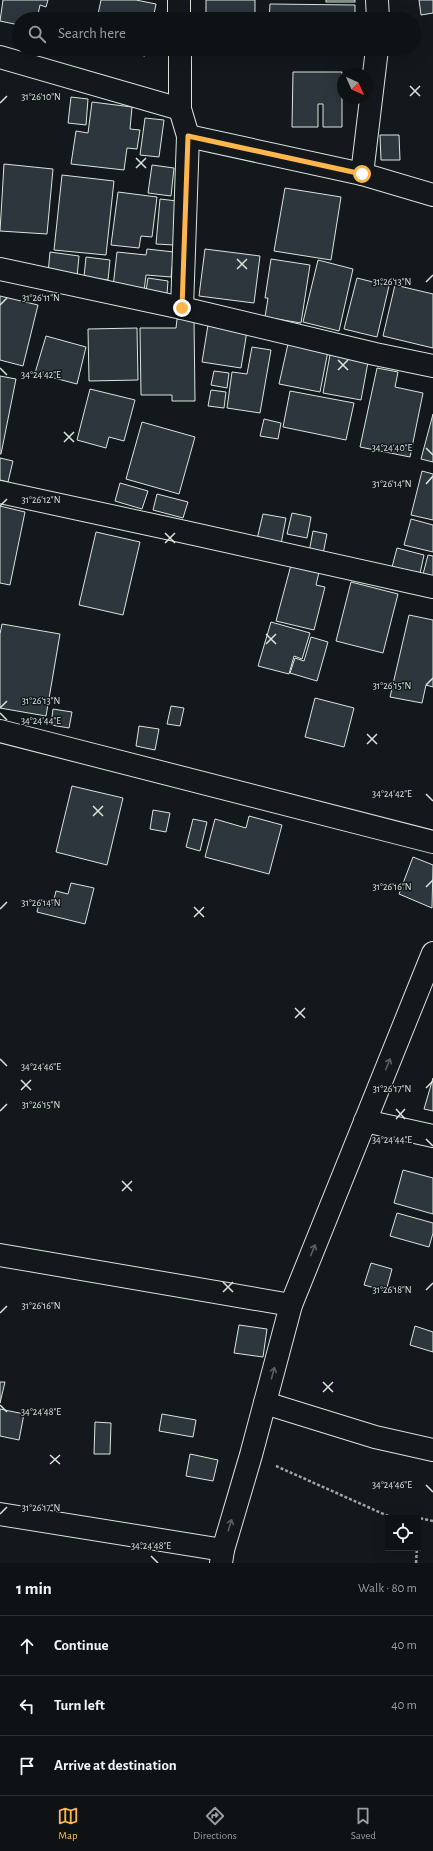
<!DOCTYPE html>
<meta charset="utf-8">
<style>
:root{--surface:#0f1215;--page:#181b1e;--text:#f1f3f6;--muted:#9b9ea0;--line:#2f3234;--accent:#ffb74d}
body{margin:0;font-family:"Alegreya Sans",sans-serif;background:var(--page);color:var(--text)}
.controls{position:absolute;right:12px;bottom:12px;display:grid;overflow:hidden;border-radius:0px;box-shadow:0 4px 16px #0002}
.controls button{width:36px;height:36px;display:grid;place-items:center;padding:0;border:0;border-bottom:1px solid var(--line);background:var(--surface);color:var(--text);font:20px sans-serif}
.compass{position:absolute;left:337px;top:68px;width:36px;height:36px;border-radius:50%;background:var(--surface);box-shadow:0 4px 16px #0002;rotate:135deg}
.stop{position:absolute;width:12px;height:12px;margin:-9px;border:3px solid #ffb74d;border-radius:50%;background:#fff}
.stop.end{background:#ffb74d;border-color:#fff;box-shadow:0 1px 4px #0008}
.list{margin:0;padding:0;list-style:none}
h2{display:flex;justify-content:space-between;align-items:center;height:52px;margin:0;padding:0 16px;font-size:17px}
h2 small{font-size:13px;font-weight:400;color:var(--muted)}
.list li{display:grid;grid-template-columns:26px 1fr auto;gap:12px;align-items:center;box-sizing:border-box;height:60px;padding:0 16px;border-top:1px solid var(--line)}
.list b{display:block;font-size:15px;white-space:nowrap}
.list em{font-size:13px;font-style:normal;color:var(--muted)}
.icon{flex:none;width:22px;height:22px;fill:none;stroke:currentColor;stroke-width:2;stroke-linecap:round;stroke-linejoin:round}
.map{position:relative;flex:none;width:433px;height:1563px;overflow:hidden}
.search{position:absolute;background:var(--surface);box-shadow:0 4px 16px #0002;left:12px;right:12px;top:12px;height:44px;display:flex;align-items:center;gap:10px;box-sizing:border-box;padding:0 14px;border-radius:22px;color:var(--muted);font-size:15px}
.sheet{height:232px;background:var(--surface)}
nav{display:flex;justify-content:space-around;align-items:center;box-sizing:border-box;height:56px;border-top:1px solid var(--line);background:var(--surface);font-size:11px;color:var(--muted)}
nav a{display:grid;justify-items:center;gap:2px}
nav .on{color:var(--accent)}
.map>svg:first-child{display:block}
</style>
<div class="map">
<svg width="433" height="1563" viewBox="0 0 433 1563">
<rect width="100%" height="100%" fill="#14181c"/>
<g fill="#2c363c" stroke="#d8e6dc">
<path d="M3,0h45l-2,7 -6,-2 -3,14h-18v6l-19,-4z"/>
<path d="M101,0h35l20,4 -3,15h-56z"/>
<rect x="206" y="0" width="49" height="19"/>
<rect x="326" y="0" width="29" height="2"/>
<path d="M419,0h14v13l-12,2z"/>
<path d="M270,4l85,1v14h-86z"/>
<path d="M108,49h38l-1,7z"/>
<rect x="269" y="49" width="63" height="4"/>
<path d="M293,72h49v55h-19v-23h-5v23h-26z"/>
<path d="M71,97l17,2 -2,26 -18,-2z"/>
<path d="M92,102l40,5 -2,22 10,1 -3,19 -10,-1 -3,22 -53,-6 5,-33 12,2z"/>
<path d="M145,118l19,2 -5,37 -19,-2z"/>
<path d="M380,135h19l1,25h-19z"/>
<path d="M4,164l49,5 -6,65 -47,-3z"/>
<path d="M152,165l22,3 -3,28 -23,-3z"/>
<path d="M62,175l52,6 -8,74 -52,-5z"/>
<path d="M285,188l56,9 -10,63 -57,-9z"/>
<path d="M118,192l39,5 -5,40 -11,-1 -2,12 -28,-3z"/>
<path d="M160,199l17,2 -3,44 -18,-1z"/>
<path d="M147,249l27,3 -3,25 -25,-2 -2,16 -31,-4 4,-35 29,3z"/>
<path d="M205,249l55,7 -6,47 -55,-7z"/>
<path d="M50,252l29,4 -2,21 -29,-4z"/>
<path d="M86,257l24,3 -2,20 -24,-3z"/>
<path d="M271,259l39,6 -9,58 -36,-6 3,-19h-3z"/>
<path d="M318,260l35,9 -14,62 -36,-9z"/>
<path d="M148,278l20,3 -1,13 -21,-3z"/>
<path d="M357,278l32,8 -12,51 -33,-8z"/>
<path d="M395,285l38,9v54l-50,-12z"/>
<path d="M0,296l38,9 -15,61 -23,-6z"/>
<path d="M177,319h17l1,82h-23v-6h-31l-1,-67h36z"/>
<path d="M208,325l39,6 -6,37 -39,-6z"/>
<path d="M137,328l1,52 -49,1 -1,-52z"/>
<path d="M46,336l40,11 -9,37 -42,-11z"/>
<path d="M288,344l40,7 -8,41 -41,-8z"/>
<path d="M252,347l19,3 -11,63 -33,-5 5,-36 15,2z"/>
<path d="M330,355l38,7 -7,38 -38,-7z"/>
<path d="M377,368l21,4 -3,15 28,6 -13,64 -50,-10z"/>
<path d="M214,371l15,2 -2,15 -16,-3z"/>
<path d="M0,376l16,3 -15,75h-1z"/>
<path d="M90,389l45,11 -11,41 -15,-4 -3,11 -29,-8z"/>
<path d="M211,390l15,2 -2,16 -16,-2z"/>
<path d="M290,391l64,12 -8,37 -63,-13z"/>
<path d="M433,414v48l-12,-3z"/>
<path d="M264,419l17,4 -3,16 -18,-3z"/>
<path d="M142,422l53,15 -16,57 -53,-15z"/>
<path d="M0,458l13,3 -5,21 -8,-2z"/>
<path d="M422,471l11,3v46l-22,-5z"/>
<path d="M120,483l28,8 -6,18 -27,-8z"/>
<path d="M157,494l31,8 -5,16 -30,-8z"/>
<path d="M0,506l25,6 -15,73 -10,-2z"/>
<path d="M292,513l19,4 -4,21 -20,-4z"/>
<path d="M263,514l23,4 -5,26 -24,-5z"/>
<path d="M411,519l22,6v27l-29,-7z"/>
<path d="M313,531l14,3 -4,20 -14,-2z"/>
<path d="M96,532l44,10 -17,73 -44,-10z"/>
<path d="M397,548l27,7 -5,23 -28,-7z"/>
<path d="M428,555l5,1v25l-11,-3z"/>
<path d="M291,565l28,7 -3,13 9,2 -11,43 -38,-9z"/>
<path d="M351,582l47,12 -15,59 -47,-12z"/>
<path d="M409,615l24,5v67l-7,-2 -4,18 -32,-6z"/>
<path d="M271,622l39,11 -8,26 -8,-3 -5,18 -31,-8z"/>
<path d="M2,624l58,10 -14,82 -46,-8v-74z"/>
<path d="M311,637l17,5 -11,39 -27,-8 5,-15 9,3z"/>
<path d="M315,698l39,10 -10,39 -39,-10z"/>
<path d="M171,706l13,2 -4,18 -13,-2z"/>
<path d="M53,709l19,3 -3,16 -18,-3z"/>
<path d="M139,726l20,3 -4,21 -19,-4z"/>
<path d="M72,786l51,12 -16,67 -51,-13z"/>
<path d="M153,810l17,3 -4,19 -16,-3z"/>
<path d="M249,816l33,9 -13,49 -64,-17 10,-38 31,9z"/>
<path d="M193,819l14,3 -7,29 -14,-4z"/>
<path d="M413,857l20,8 -1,43 -33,-14z"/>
<path d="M71,883l23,5 -9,36 -48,-12 3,-12 13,3 3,-12 12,3z"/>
<path d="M433,1078v33l-9,-2z"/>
<path d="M403,1170l30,8v36l-39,-11z"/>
<path d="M397,1213l36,10v10l-4,14 -39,-11z"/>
<path d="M371,1263l21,6 -6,22 -22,-6z"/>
<path d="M239,1325l28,4 -4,28 -29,-4z"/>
<path d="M415,1326l18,6v20l-23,-7z"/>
<path d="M0,1382h5l-5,21z"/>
<path d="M0,1409l24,5 -5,26 -19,-4z"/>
<path d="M162,1414l34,6 -3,17 -34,-6z"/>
<path d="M95,1422l16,1 -1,31h-16z"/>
<path d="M190,1454l28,6 -5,21 -27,-5z"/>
</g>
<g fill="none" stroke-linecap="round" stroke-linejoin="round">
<defs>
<g id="street">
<path d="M179,0v19"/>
<path d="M377,0l1,19"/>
<path d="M180,49v60l8,27 -6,172"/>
<path d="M0,57l180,52"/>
<path d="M188,136l174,38 71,21"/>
<path d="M362,174l15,-125"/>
<path d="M0,269l182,39 193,46 58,12"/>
<path d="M0,492l185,40 248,55"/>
<path d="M0,731l433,111"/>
<path d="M365,1121l68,15"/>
<path d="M0,1255l291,50"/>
<path d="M265,1403l110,34 58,13"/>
<path d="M0,1514l223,36"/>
<path d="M221,1563l2,-13 28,-95 40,-150 142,-352"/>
</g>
</defs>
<use href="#street" stroke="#d8e6dc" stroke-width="24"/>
<g stroke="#9da8a2" stroke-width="2.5" stroke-dasharray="3 2" stroke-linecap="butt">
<path d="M276,1466l112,50 31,2 14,3"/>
<path d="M418,1529l1,-11"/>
<path d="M416,1563l1,-15"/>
</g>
<use href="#street" stroke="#14181c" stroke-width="22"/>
</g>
<defs><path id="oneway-shaft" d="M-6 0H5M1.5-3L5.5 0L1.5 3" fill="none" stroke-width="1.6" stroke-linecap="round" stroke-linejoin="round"/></defs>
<g stroke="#59605f">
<use href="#oneway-shaft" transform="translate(388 1064) rotate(-68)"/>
<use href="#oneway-shaft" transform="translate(313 1250) rotate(-68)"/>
<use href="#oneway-shaft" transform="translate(273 1373) rotate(-75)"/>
<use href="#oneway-shaft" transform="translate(230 1525) rotate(-73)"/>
</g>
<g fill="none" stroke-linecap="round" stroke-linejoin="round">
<path stroke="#ffb74d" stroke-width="5" d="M182,308l6,-172 174,38"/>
</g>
<path fill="none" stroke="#d8e6dc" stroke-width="1.5" d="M410,86l10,10M410,96l10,-10M0,103l7,-7M136,158l10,10M136,168l10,-10M237,259l10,10M237,269l10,-10M426,282l7,-7M0,305l7,-7M338,360l10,10M0,368l7,7M338,370l10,-10M64,432l10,10M64,442l10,-10M426,448l7,7M426,484l7,-8M0,506l7,-7M165,533l10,10M165,543l10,-10M266,634l10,10M266,644l10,-10M426,685l7,-7M0,708l7,-7M0,713l7,7M367,734l10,10M367,744l10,-10M426,794l7,7M93,806l10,10M93,816l10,-10M426,887l7,-7M194,907l10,10M0,909l7,-7M194,917l10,-10M295,1008l10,10M295,1018l10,-10M0,1059l7,7M21,1080l10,10M426,1088l7,-7M21,1090l10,-10M396,1109l9,10M0,1111l7,-7M396,1119l9,-10M426,1139l7,7M122,1181l10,10M122,1191l10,-10M223,1282l10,10M426,1290l7,-7M223,1292l10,-10M0,1313l7,-7M323,1382l10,10M323,1392l10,-10M0,1405l7,7M50,1455l10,9M50,1464l10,-9M426,1485l7,7M0,1514l7,-7M151,1556l7,7"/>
<g font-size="10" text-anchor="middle" fill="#d8e6dc" stroke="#14181c" stroke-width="3" stroke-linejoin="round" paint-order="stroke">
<text x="41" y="100">31°26'10"N</text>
<text x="392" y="285">31°26'13"N</text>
<text x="41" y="301">31°26'11"N</text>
<text x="41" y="378">34°24'42"E</text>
<text x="392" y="451">34°24'40"E</text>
<text x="392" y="487">31°26'14"N</text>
<text x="41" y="503">31°26'12"N</text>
<text x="392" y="689">31°26'15"N</text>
<text x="41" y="704">31°26'13"N</text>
<text x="41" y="724">34°24'44"E</text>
<text x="392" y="797">34°24'42"E</text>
<text x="392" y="890">31°26'16"N</text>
<text x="41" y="906">31°26'14"N</text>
<text x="41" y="1070">34°24'46"E</text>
<text x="392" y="1092">31°26'17"N</text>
<text x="41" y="1108">31°26'15"N</text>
<text x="392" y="1143">34°24'44"E</text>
<text x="392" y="1293">31°26'18"N</text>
<text x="41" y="1309">31°26'16"N</text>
<text x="41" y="1415">34°24'48"E</text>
<text x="392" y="1488">34°24'46"E</text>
<text x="41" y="1511">31°26'17"N</text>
<text x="151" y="1549">34°24'48"E</text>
</g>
</svg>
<div class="controls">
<button><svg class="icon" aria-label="locate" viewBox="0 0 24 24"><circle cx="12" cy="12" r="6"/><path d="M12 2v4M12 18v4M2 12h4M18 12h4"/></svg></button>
</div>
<svg class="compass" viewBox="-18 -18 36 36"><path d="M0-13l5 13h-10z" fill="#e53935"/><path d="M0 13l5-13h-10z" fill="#9b9ea0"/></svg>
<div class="stop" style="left:362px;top:174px"></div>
<div class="stop end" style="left:182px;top:308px"></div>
<div class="search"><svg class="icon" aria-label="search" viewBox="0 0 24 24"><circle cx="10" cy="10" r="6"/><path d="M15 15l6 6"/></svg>Search here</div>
</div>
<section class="sheet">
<h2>1 min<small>Walk · 80 m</small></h2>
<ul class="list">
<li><svg class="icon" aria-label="ahead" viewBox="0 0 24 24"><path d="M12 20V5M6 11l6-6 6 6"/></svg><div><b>Continue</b></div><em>40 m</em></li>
<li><svg class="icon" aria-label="left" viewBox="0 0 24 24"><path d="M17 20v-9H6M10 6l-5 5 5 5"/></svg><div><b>Turn left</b></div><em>40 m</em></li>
<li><svg class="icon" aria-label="arrive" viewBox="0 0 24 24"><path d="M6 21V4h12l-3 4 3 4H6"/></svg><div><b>Arrive at destination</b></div></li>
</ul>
</section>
<nav>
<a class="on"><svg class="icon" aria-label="map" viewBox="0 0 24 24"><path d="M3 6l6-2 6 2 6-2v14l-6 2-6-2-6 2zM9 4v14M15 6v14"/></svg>Map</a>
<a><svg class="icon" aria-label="directions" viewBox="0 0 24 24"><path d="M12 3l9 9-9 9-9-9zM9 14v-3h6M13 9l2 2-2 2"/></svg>Directions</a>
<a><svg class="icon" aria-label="saved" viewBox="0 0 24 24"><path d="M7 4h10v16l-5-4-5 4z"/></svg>Saved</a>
</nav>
